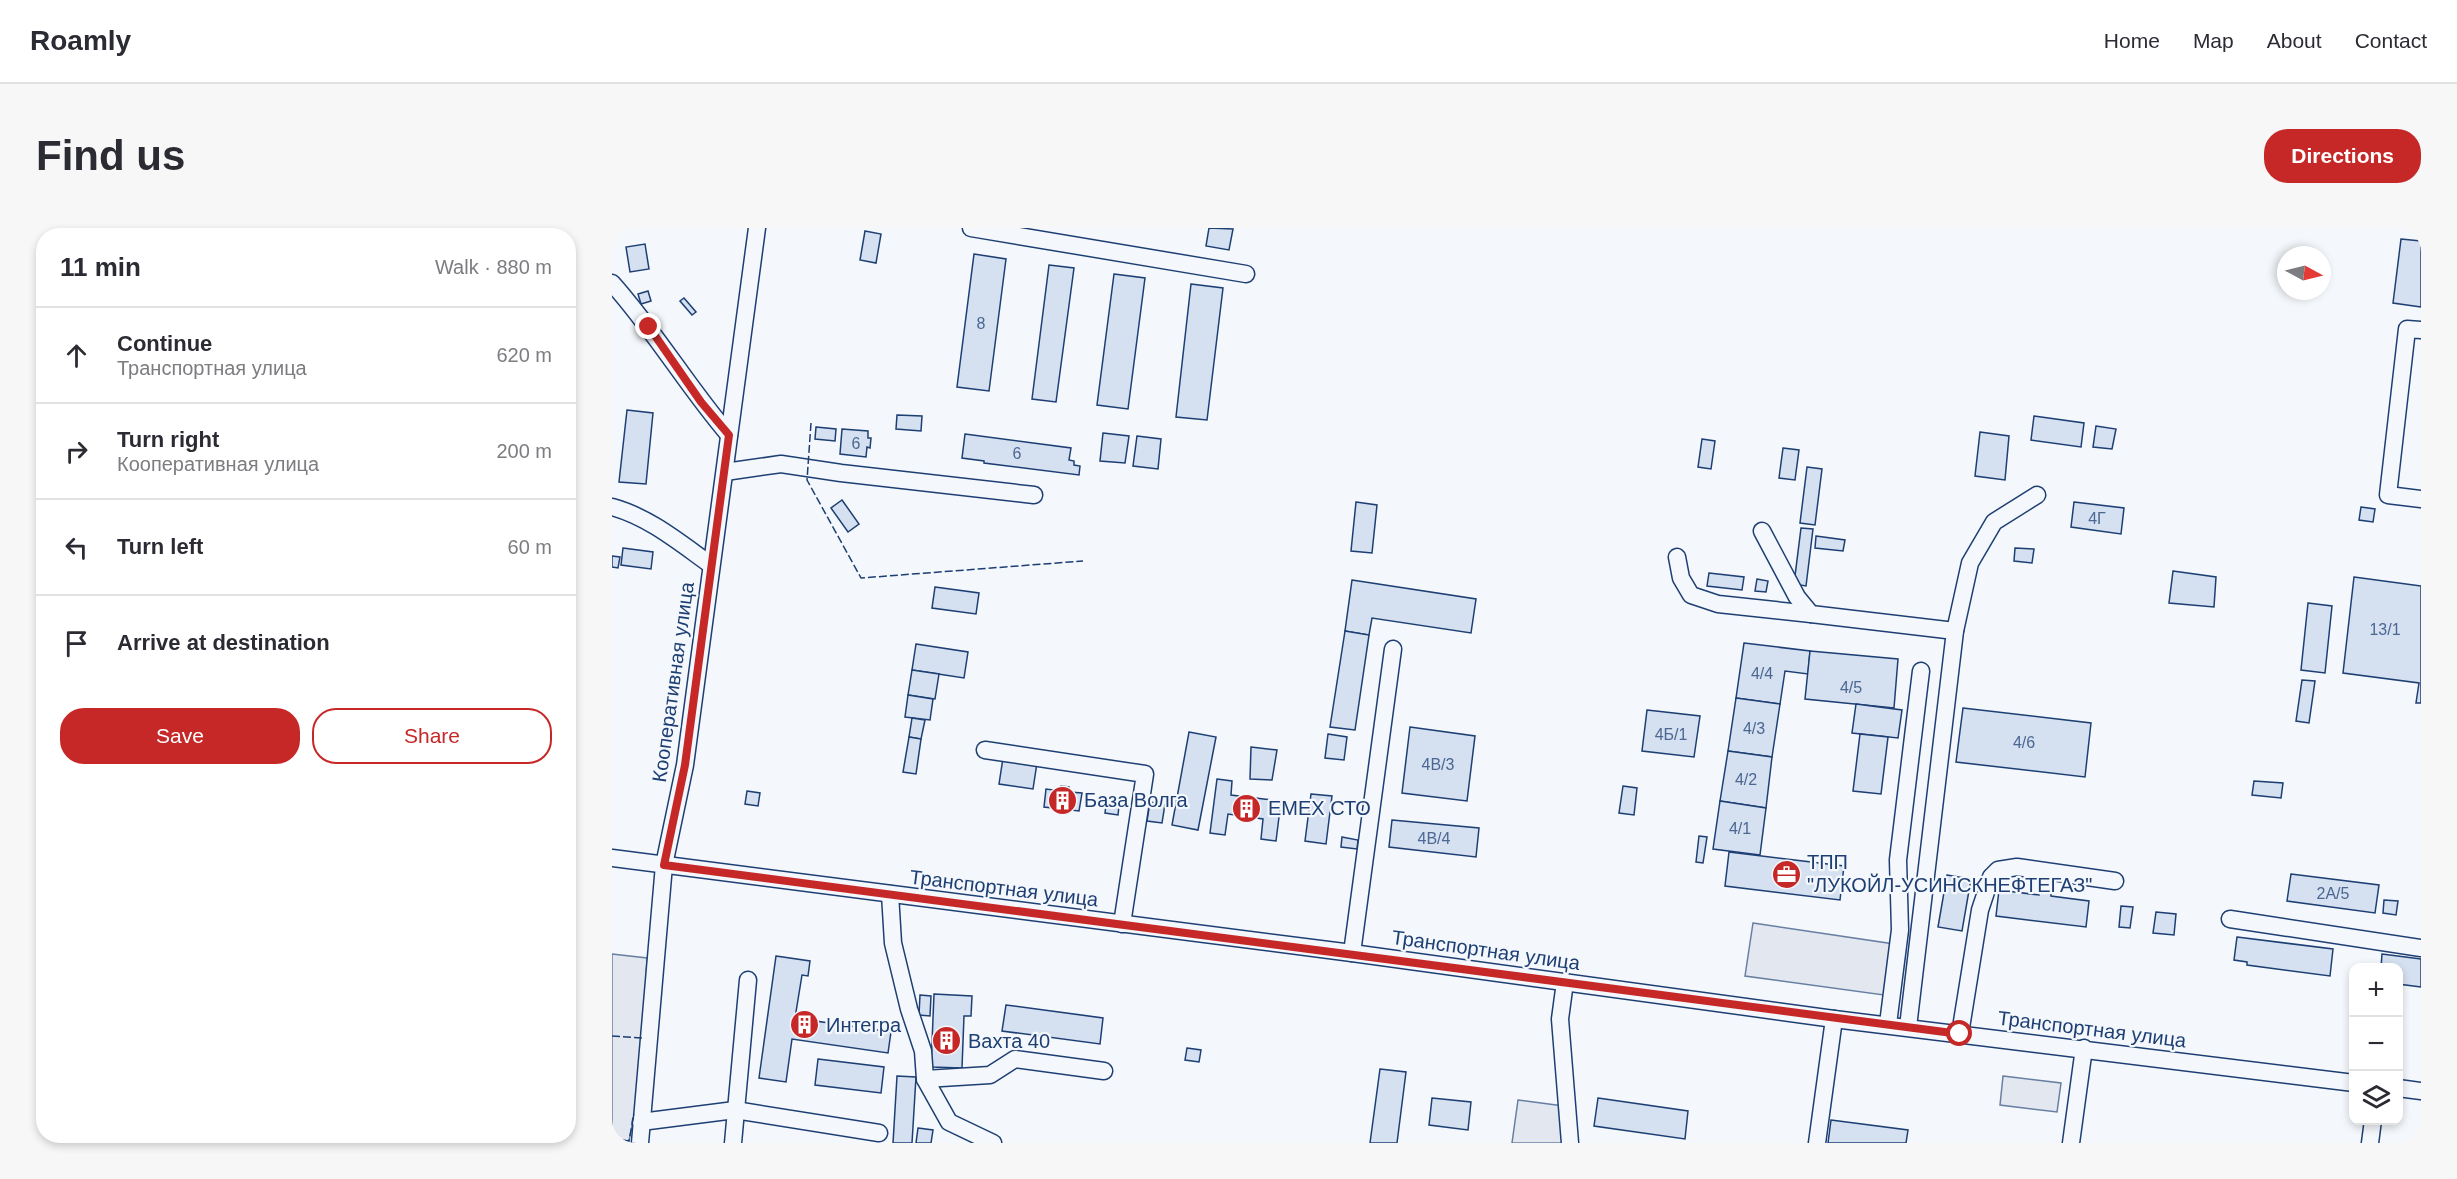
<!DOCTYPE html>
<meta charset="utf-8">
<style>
:root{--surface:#fff;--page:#f7f7f7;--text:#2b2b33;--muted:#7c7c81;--line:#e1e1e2;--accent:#c62828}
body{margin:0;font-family:Arial,sans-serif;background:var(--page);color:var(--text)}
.controls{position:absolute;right:18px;bottom:18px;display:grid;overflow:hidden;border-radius:12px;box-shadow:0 3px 9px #0003}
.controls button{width:54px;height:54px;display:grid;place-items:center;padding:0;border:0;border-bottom:2px solid var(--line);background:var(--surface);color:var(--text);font:30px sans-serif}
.compass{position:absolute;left:1665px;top:18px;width:54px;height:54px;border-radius:50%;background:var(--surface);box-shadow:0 3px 9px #0003;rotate:97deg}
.stop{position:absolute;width:18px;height:18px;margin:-14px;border:4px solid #c62828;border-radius:50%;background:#fff}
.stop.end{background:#c62828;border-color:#fff;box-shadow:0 2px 6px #0008}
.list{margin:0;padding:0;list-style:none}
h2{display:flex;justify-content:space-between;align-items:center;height:78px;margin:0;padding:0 24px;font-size:26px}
h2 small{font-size:20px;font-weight:400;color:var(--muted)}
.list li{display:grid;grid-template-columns:39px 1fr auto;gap:18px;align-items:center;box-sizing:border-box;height:96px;padding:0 24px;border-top:2px solid var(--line)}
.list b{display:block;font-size:22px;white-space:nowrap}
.list p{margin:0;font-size:20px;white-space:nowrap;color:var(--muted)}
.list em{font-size:20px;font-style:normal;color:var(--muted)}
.actions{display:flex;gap:12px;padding:18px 24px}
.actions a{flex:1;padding:14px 0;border:2px solid var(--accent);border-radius:24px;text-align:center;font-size:21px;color:var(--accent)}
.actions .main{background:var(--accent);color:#fff}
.icon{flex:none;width:33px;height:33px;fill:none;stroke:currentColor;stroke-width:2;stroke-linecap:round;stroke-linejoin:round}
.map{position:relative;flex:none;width:1809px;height:915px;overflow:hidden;border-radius:24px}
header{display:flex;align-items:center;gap:36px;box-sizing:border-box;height:84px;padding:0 30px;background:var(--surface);border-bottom:2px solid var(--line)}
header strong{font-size:28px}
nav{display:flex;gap:33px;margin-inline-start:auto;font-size:21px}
.intro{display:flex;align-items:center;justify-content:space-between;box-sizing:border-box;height:144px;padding:0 36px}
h1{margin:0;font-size:42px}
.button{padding:15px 27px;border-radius:24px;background:var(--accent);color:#fff;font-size:21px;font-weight:700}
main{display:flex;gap:36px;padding:0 36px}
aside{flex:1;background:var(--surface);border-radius:24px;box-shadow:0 3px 9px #0003}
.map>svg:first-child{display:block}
</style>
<header>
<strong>Roamly</strong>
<nav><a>Home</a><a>Map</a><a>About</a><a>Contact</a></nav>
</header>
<div class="intro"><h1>Find us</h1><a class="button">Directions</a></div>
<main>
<aside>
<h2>11 min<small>Walk · 880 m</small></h2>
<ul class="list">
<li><svg class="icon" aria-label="ahead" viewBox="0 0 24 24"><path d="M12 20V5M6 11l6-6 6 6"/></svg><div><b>Continue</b><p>Транспортная улица</p></div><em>620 m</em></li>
<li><svg class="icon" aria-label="right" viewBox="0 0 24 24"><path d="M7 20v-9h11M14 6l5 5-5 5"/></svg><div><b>Turn right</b><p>Кооперативная улица</p></div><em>200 m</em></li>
<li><svg class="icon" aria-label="left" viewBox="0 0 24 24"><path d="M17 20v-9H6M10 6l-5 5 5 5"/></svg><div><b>Turn left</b></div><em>60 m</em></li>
<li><svg class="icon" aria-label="arrive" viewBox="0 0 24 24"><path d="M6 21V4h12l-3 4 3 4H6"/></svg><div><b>Arrive at destination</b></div></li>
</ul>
<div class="actions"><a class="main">Save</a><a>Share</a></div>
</aside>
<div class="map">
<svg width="1809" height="915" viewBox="0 0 1809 915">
<rect width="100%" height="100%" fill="#f4f7fb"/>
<g fill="#e3e8f0" stroke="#687fa3" stroke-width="1.5">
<path d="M1141,695l141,21 -3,52 -146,-20z"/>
<path d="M0,726l35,4 -4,80 -7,68 -7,35 -17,-2z"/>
<path d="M1391,848l58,7 -4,29 -57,-7z"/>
<path d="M906,872l53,7 -4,36h-55z"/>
</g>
<g fill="#d5e0f0" stroke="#1d3f73" stroke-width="1.5">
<path d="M597,0l24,1 -4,21 -23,-4z"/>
<path d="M253,3l16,3 -5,29 -16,-3z"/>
<path d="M1789,11l20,2v66l-28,-4z"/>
<path d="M33,16l4,25 -19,3 -4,-25z"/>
<path d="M362,26l32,5 -17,132 -32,-4z"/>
<path d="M437,37l25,3 -18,134 -24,-3z"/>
<path d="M502,46l31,4 -17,131 -31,-4z"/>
<path d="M579,56l32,4 -16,132 -31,-3z"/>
<path d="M36,63l3,10 -10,3 -3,-10z"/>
<path d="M72,70l12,14 -4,3 -12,-14z"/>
<path d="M15,182l26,3 -7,71 -27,-2z"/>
<path d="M285,187l25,1 -1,15 -25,-2z"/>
<path d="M1422,188l50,7 -3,24 -50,-7z"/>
<path d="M1484,198l20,3 -4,20 -19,-2z"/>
<path d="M204,199l20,2 -1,12 -20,-2z"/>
<path d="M230,201l26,2v7h3l-1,10 -3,-1 -1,10 -26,-3z"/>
<path d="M1368,204l29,4 -4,44 -30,-4z"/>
<path d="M491,205l26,3 -4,27 -25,-2z"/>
<path d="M353,206l106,14 -2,12 5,1v4l6,1 -1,9 -95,-12v-2l-22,-3z"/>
<path d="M525,208l24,3 -3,30 -25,-3z"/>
<path d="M1090,211l13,2 -4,28 -13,-2z"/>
<path d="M1171,220l16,2 -4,30 -16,-2z"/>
<path d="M1195,239l15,2 -7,56 -15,-2z"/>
<path d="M230,272l17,24 -11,8 -17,-24z"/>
<path d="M744,274l21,3 -5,48 -21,-2z"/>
<path d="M1462,274l50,6 -3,26 -50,-7z"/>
<path d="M1749,279l14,2 -2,13 -14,-2z"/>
<path d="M1189,300l12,1 -7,57 -12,-2z"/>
<path d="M1204,308l29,4 -2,11 -28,-3z"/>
<path d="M11,320l30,4 -2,17 -30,-4z"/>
<path d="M1403,320l19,1 -2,14 -18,-2z"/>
<path d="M0,328l8,1 -2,11 -6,-1z"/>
<path d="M1561,343l43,6 -2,30 -45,-4z"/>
<path d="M1097,345l35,4 -2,13 -35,-4z"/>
<path d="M1742,349l67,9v117h-5l3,-20 -76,-10z"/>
<path d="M1145,351l11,2 -2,11 -11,-1z"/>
<path d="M740,352l124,19 -5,34 -99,-15 -3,17 -24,-4z"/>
<path d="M323,359l44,6 -3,21 -44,-6z"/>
<path d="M1696,375l24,3 -7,67 -24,-3z"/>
<path d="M733,403l24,4 -14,95 -25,-3z"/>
<path d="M1132,415l66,8 -2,23 -23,-3 -5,33 -44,-6z"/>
<path d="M304,416l52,8 -4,26 -52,-8z"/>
<path d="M1198,423l88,8 -4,49 -89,-9z"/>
<path d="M300,442l27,4 -4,25 -27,-4z"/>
<path d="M1690,452l13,1 -6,42 -13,-2z"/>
<path d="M296,467l25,4 -3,21 -25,-3z"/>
<path d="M1124,470l44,6 -8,53 -44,-6z"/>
<path d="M1244,476l46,6 -4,28 -46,-5z"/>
<path d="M1351,480l128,15 -6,54 -129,-15z"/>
<path d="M1035,482l53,6 -6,41 -52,-6z"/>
<path d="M300,490l13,2 -4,19 -12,-2z"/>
<path d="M798,499l65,9 -8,65 -65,-8z"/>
<path d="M577,504l27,5 -18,93 -26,-5z"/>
<path d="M716,506l19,3 -3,23 -19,-2z"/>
<path d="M1248,506l28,3 -7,57 -28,-3z"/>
<path d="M297,509l12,2 -5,35 -13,-2z"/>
<path d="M639,519l26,3 -5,30 -22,-1z"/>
<path d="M1116,523l44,6 -6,51 -46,-7z"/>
<path d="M391,530l34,5 -4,26 -34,-5z"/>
<path d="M605,551l15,2 -1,14 50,6 -5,40 -15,-2 2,-20 -35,-5 -3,21 -15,-2z"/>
<path d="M1642,553l29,2 -2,15 -29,-3z"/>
<path d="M449,558l8,1v5l13,1 -3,18 -35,-4 2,-18 15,2z"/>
<path d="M1011,558l14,2 -3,27 -15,-2z"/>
<path d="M135,563l13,2 -2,13 -13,-2z"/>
<path d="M699,566l21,2 -6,48 -21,-3z"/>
<path d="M1108,573l46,7 -6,47 -47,-6z"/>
<path d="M538,574l15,2 -3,19 -15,-2z"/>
<path d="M494,577l13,1 -1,9 -13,-2z"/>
<path d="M780,592l87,8 -3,29 -87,-10z"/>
<path d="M1087,608l8,1 -4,26 -7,-1z"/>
<path d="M730,609l16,3 -1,9 -16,-2z"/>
<path d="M1117,624l115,14 -4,34 -115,-14z"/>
<path d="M1679,646l88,11 -4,28 -88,-12z"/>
<path d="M1335,647l24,4 -9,52 -24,-4z"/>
<path d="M1387,662l40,5v-3l12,1v3l38,5 -3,26 -90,-11z"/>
<path d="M1772,672l14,1 -2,14 -13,-2z"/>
<path d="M1509,678l12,1 -3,21 -11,-1z"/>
<path d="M1544,684l20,2 -2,21 -21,-2z"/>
<path d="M1625,709l96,12 -3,27 -83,-11v-3l-13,-2z"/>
<path d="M1770,726l39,5v28l-23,-3v-16h-17z"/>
<path d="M164,728l34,5 -2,15 -6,-1 -7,43 96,14 -3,21 -96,-14 -6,43 -27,-4z"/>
<path d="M322,766l38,2 -1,20h-7l-2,52 -31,-1z"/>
<path d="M308,767l11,1 -1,20 -11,-1z"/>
<path d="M394,777l97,13 -3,26 -98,-13z"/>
<path d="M575,820l14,2 -2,12 -14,-2z"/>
<path d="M206,831l66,8 -3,26 -66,-8z"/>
<path d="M768,841l26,3 -9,71h-27z"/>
<path d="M285,848l19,1 -4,66h-19z"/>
<path d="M820,870l39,4 -3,28 -39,-5z"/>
<path d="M986,870l90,13 -3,28 -91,-13z"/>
<path d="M1219,892l77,10 -2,13h-78z"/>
<path d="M306,900l15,2 -2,13h-15z"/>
</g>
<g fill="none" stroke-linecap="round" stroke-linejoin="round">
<defs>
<g id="minor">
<path d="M359,0l275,46"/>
<path d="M0,55c43,48 75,103 117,152"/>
<path d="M1809,102l-14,-1 -19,166 33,4"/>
<path d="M113,244l56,-8 60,9 193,22"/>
<path d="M0,279c37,10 68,36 99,58"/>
<path d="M1150,303l35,66 14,17 144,17"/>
<path d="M1065,329l4,21 10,17 27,9 93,10"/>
<path d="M373,522l160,24 -23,150"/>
<path d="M0,630l740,95 482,66 520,64"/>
<path d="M278,666l3,49 16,66 14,42 2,28 24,43 44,21"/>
<path d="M1618,691l191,29"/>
<path d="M740,725l41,-304"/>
<path d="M953,754l-5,37 10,124"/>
<path d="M1276,796l12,-94 -2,-70 23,-189"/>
<path d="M1296,799l47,-396 15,-68 24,-41 43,-27"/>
<path d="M1348,806l20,-124 11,-33 7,-7 19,-3 98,14"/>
<path d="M313,851l65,-4 25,-16 89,12"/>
<path d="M1786,860l23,3"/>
<path d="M29,894l94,-12 144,23"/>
<path d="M28,915l24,-278 21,-100 72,-537"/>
<path d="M121,915l15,-163"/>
<path d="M1205,915l17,-124"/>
<path d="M1459,915l13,-95"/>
<path d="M1758,915l3,-23"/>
</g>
</defs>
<use href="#minor" stroke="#1d3f73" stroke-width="19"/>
<use href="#minor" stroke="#f4f7fb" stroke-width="16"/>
<g stroke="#1d3f73" stroke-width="1.5" stroke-dasharray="8 3" stroke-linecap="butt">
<path d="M199,195l-4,57 54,98 222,-17"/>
<path d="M0,808l31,2v2"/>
<path d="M0,911l17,2 5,-27"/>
</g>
</g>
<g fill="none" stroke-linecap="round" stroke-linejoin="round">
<path stroke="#c62828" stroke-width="8" d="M37,99l52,75 28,33 -44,330 -21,100 1296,169"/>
</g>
<defs>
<symbol id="building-disc" viewBox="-11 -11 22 22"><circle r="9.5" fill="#c62828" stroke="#f4f7fb"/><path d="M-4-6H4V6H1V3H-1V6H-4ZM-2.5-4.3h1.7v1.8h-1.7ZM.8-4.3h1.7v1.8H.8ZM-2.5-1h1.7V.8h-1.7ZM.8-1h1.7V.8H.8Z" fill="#fff"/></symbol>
<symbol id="office-disc" viewBox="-11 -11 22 22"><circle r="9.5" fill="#c62828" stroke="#f4f7fb"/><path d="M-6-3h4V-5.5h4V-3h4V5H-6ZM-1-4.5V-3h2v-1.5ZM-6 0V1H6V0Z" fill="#fff"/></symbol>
</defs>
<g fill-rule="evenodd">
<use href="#building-disc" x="434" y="556" width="33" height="33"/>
<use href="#building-disc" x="618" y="564" width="33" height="33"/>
<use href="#office-disc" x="1158" y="630" width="33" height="33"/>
<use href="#building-disc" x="176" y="780" width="33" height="33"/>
<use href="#building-disc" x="318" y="796" width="33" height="33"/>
</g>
<g text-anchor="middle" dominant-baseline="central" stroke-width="4.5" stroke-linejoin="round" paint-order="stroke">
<g font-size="16" fill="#4b6792">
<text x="369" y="95">8</text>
<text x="244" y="215">6</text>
<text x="405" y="225">6</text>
<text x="1485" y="290">4Г</text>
<text x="1773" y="401">13/1</text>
<text x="1150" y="445">4/4</text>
<text x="1239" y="459">4/5</text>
<text x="1142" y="500">4/3</text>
<text x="1059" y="506">4Б/1</text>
<text x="1412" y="514">4/6</text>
<text x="826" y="536">4В/3</text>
<text x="1134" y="551">4/2</text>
<text x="1128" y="600">4/1</text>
<text x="822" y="610">4В/4</text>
<text x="1721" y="665">2А/5</text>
</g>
<g font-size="20" fill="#1d3f73" stroke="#f4f7fb">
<text transform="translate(61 454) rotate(-82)">Кооперативная улица</text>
<text transform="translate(392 660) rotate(7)">Транспортная улица</text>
<text transform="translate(874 722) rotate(8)">Транспортная улица</text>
<text transform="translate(1480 801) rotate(7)">Транспортная улица</text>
</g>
<g font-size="20" fill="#1d3f73" stroke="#f4f7fb" text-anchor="start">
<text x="472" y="572">База Волга</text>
<text x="656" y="580">EMEX СТО</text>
<text x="1195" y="634">ТПП<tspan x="1195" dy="23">"ЛУКОЙЛ-УСИНСКНЕФТЕГАЗ"</tspan></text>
<text x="214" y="797">Интегра</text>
<text x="356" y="813">Вахта 40</text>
</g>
</g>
</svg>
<div class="controls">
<button>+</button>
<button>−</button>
<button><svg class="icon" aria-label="layers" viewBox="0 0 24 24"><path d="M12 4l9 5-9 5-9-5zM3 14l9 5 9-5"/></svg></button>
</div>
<svg class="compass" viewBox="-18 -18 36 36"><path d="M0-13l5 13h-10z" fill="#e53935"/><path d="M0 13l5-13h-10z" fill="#7c7c81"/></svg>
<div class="stop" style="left:1348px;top:806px"></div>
<div class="stop end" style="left:37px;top:99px"></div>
</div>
</main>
